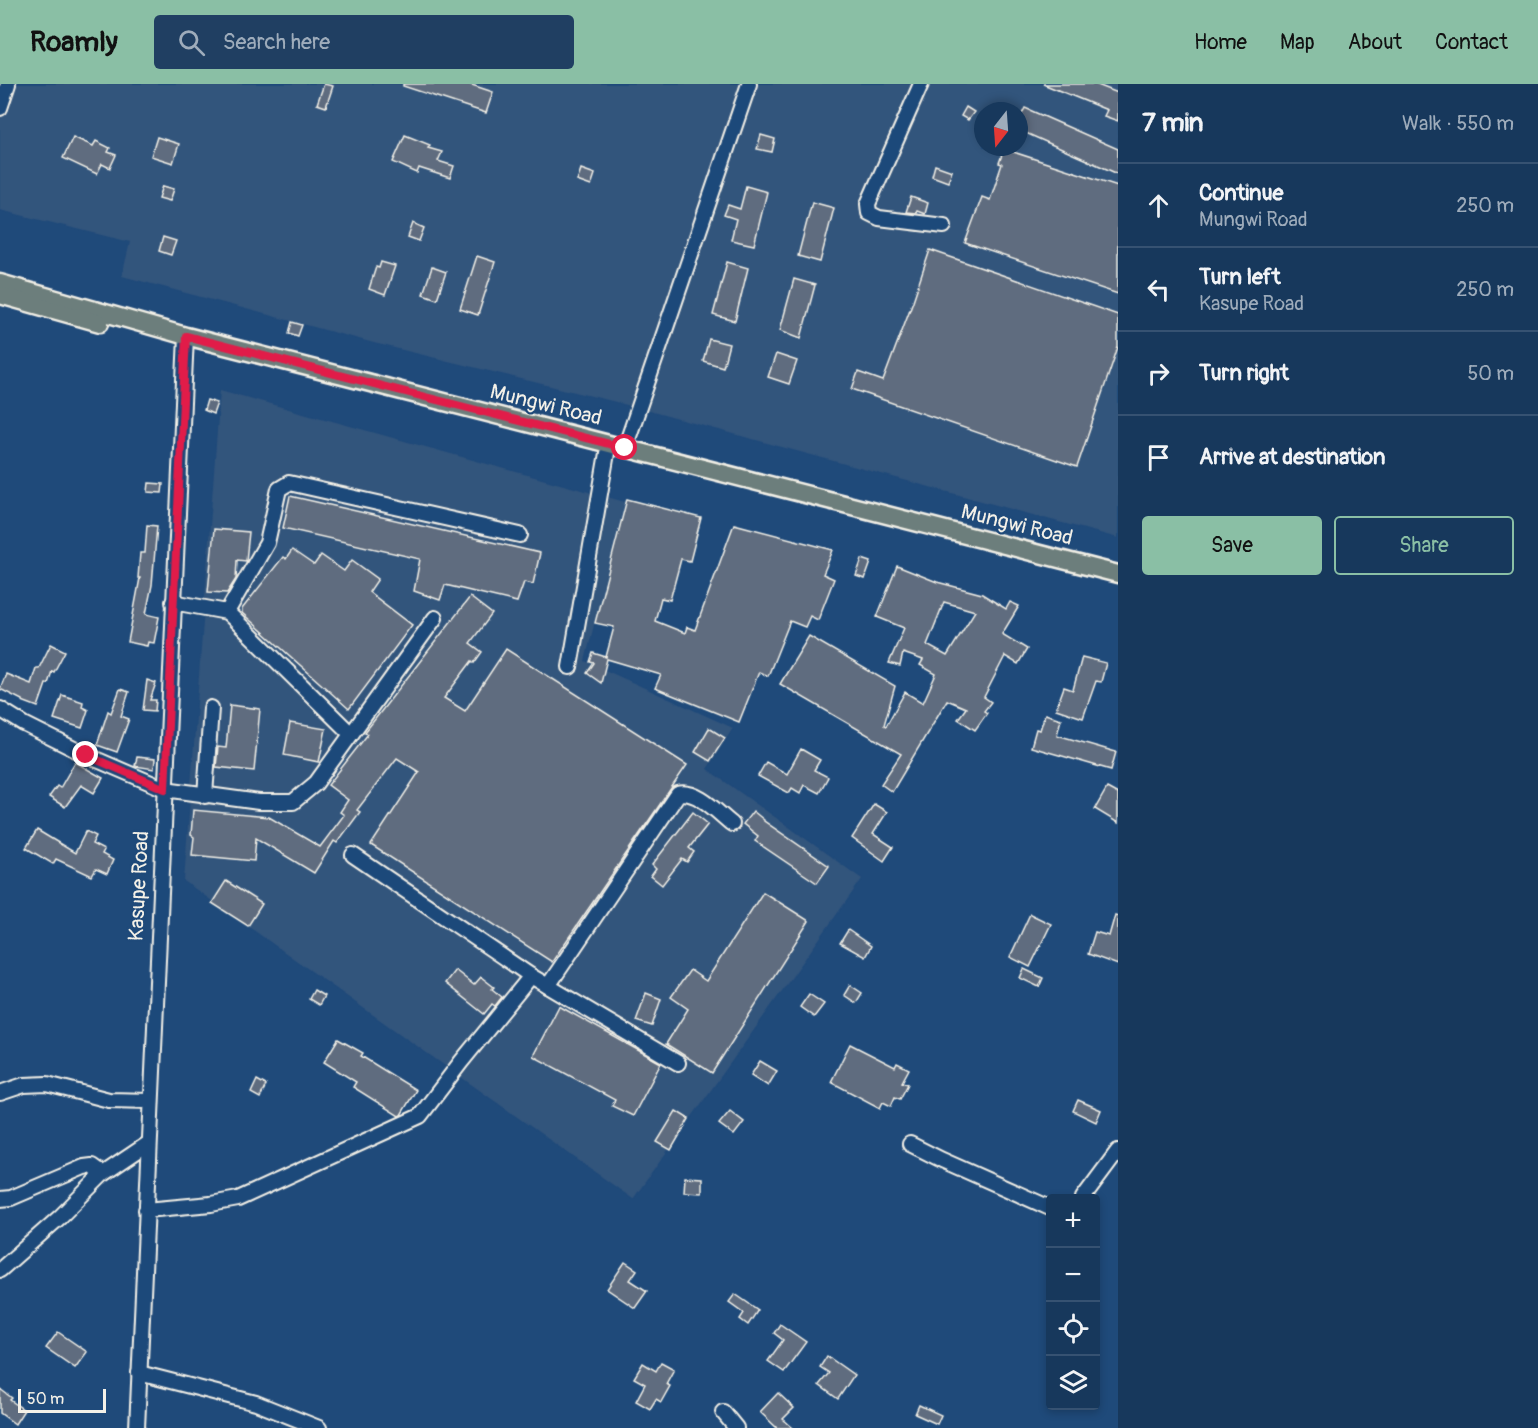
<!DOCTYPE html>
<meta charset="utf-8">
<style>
:root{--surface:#17385c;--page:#203f62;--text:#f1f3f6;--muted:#9eacbb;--line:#365272;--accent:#8abfa5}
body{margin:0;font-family:Pangolin,sans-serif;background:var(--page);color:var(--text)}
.controls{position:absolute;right:18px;bottom:18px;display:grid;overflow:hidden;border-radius:6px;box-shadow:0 3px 9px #0003}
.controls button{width:54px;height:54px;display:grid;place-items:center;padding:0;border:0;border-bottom:2px solid var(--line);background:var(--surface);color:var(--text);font:30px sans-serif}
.compass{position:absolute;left:974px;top:18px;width:54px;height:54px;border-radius:50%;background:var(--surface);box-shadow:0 3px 9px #0003;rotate:197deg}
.scale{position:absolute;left:18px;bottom:15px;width:88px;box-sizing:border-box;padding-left:6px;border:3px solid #f4f1e8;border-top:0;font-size:16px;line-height:21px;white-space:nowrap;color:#f4f1e8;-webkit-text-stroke:4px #1f4a7a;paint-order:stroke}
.stop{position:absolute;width:18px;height:18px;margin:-14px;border:4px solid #e11d48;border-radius:50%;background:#fff}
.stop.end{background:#e11d48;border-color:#fff;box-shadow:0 2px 6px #0008}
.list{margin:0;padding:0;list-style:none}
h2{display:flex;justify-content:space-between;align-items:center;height:78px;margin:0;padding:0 24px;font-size:26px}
h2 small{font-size:20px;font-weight:400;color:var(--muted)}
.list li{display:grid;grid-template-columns:39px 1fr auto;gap:18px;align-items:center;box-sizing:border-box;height:84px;padding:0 24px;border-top:2px solid var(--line)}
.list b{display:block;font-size:22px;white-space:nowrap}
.list p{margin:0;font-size:20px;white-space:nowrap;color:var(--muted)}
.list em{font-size:20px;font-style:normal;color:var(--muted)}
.actions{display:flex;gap:12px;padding:18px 24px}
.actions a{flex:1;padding:14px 0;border:2px solid var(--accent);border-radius:6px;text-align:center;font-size:21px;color:var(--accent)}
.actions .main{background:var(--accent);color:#111}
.icon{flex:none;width:33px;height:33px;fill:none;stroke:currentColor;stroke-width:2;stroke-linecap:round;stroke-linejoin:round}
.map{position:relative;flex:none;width:1118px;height:1344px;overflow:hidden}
header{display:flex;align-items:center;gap:36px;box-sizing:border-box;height:84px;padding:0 30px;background:var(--accent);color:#111}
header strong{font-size:28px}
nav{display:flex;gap:33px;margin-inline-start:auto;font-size:21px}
.search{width:420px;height:54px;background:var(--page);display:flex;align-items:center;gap:15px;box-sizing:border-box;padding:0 21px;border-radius:6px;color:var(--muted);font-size:22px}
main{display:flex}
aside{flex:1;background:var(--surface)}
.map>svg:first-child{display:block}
</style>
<header>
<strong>Roamly</strong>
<div class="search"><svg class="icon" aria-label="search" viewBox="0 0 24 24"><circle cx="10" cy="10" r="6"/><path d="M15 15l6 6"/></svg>Search here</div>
<nav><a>Home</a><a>Map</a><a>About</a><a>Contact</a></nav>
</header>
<main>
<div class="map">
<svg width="1118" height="1344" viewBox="0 0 1118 1344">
<rect width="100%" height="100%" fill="#1f4a7a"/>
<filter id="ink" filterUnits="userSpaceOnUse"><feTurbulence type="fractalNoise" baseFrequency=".0167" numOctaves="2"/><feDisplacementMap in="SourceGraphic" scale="12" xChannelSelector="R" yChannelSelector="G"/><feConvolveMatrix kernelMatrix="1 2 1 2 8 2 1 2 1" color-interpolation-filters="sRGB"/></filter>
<g filter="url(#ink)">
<g fill="#32547c" fill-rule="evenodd">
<path d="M0,0h1118v454l-506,-137 -238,-58 -252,-67 8,-34 -130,-32zM983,27h36v36h-36z"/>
<path d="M220,306l405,112 -40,159 148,67 -26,41 155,110 -229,320 -449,-318z"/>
</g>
<g fill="#5f6c7f" stroke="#f4f1e8" stroke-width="1.5" fill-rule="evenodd">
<path d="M324,0l9,2 -7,21 -9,-3z"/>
<path d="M403,0h66l24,8 -7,21 -83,-27z"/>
<path d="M1043,0h52l23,9v28l-14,-5 3,-6z"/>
<path d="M966,23l8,5 -6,8 -7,-4z"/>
<path d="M1025,24l93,41v25l-99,-44v-10z"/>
<path d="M405,51l25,10 -2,3 14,4 -4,9 16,5 -4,12 -31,-10 -2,5 -24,-11z"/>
<path d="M761,51l14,4 -3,13 -15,-3z"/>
<path d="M73,53l20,9 3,-5 14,7 -2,4 8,3 -6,13 -8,-4 -5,10 -34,-16z"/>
<path d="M157,53l22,7 -6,19 -22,-7z"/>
<path d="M1004,65l114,37v108l-153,-51 17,-46 8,3 12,-36 -3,-1z"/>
<path d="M935,81l17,6 -4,11 -16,-6z"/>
<path d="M581,85l14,5 -4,12 -14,-5z"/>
<path d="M163,102l11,3 -4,12 -11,-3z"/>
<path d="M746,102l21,6 -13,53 -23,-5 5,-21 -12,-4 4,-10 12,4z"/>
<path d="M911,113l17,6 -3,11 -8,-3 -1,2 -10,-1z"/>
<path d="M812,118l22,6 -14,54 -22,-6z"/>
<path d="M413,139l11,5 -5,13 -11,-4z"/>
<path d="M163,153l13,4 -5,14 -12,-4z"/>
<path d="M930,166l188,65v32l-41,120 -225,-78 6,-17 25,9 30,-80z"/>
<path d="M477,172l18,6 -17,53 -18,-6z"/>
<path d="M381,178l14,4 -10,29 -16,-6 7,-22 3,1z"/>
<path d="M727,178l21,6 -13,53 -22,-6z"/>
<path d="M432,183l14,5 -9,27 -14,-5z"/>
<path d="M794,195l21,6 -14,53 -21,-8z"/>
<path d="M292,238l10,3 -4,11 -9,-3z"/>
<path d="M709,255l20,5 -6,23 -20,-6z"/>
<path d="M776,270l21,7 -8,23 -21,-7z"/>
<path d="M207,316l10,3 -4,11 -9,-4z"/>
<path d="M149,399l14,1 -1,9 -14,-1z"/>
<path d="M290,412l250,57 -7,31 -9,-2 -7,20 -72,-17 -5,15 -26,-9 6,-32 -137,-31z"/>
<path d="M627,415l74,19 -11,43 -9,-2 -11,41 -9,-2 -6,23 30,12 2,-6 8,3 39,-106 99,26 -10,24 11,5 -16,41 -8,-4 -5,11 -15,-6 -22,55 -9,-4 -20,50 -84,-34 6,-13 -54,-16 -6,24 -14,-10 7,-10 -4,-1 3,-9 13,4 8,-30 -19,-4z"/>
<path d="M147,441l10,1 -5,59 -6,29 13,3 -5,26 -6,-1 -1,4 -19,-4 12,-64h-2l2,-25h5z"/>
<path d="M214,445l35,3 -3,29 -9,-1 -1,19 -9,14 -19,-1z"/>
<path d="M292,466l22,15 7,-10 23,16 8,-11 26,19 -9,13 43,33 -63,84 -107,-96v-4l41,-52 3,2z"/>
<path d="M862,475l9,3 -6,17 -9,-3z"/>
<path d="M897,482l40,16 45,12 24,15 4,-7 9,4 -17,28 25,15 -9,15 -13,-8 -21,41 7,5 -7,9 3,2 -12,17 -17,-11 8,-11 -19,-8 -55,92 -11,-8 20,-30 -121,-70 29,-48 86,50 -11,39 2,1 19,-34 18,11 13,-29 -16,-9 3,-5 -20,-7 -3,13 -11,-3 15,-35 -27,-11zM944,518l31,9 -28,45 -20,-11z"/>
<path d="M470,513l22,17 -22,29 12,9 -8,11 -2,-2 -28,37 21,13 41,-62 181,116 -135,197 -181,-117 48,-73 -22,-14 -40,52 3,2 -23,31 -3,-2 -20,32 -58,-35 -2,23 -62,-6 2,-18 -3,-2 2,-25 76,7 51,30 24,-32 -4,-3 8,-12 -20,-15 40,-51 -3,-2z"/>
<path d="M51,560l14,7 -11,21 -2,-1 -4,13h-2l-8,23 -16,-6v-1l-22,-11 6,-15 25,10 5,-16h3z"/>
<path d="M1082,573l24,6 -5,19 -5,-1 -13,37 -27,-9 8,-22 9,3z"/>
<path d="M147,596l9,3 -6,17h6l-1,11 -12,-1z"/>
<path d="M120,605l9,3 -8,24 8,3 -12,33 -20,-7 11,-34 3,2z"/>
<path d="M62,611l21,7 -1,5 6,3 -6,18 -28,-9z"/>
<path d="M230,621l30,4 -6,62 -38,-4 2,-20 8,1z"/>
<path d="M1045,630l16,5 -4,16 59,17 -5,18 -80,-23 5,-18 4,1z"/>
<path d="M290,639l36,6 -7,33 -35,-7z"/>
<path d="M709,644l16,10 -15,23 -15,-9z"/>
<path d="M801,665l19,11 -6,10 14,7 -9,16 -15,-8 -4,8 -8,-5 -3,5 -31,-17 8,-14 21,12z"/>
<path d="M137,673l18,2 -1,10 -19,-3z"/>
<path d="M75,678l28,16 -9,15 -13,-8 -16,22 -16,-10 8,-11 3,2z"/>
<path d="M1107,704l11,6v29l-23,-14z"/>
<path d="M874,720l13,8 -14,22 20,13 -9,14 -32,-23z"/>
<path d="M753,727l11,9v1l65,45 -12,17 -62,-42 3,-5 -15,-12z"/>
<path d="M693,728l15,12 -19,24 5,4 -7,10 -5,-3 -20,26 -11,-9 5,-7 -4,-4z"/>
<path d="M37,746l38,23 11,-22 10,5 -4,8 12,6 -2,4 11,6 -6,14 -11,-5 -4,7 -36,-17 -3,5 -27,-16z"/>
<path d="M226,797l36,23 -14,22 -36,-23z"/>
<path d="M763,808l46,29 -97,152 -46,-29 22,-35 -17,-12 19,-27 16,11z"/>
<path d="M1030,830l21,10 -21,43 -20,-10z"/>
<path d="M1115,831l3,1v49l-30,-11 7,-22 14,4z"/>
<path d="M848,846l23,16 -6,11 -25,-14z"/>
<path d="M1024,885l19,9 -4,9 -19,-9z"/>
<path d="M455,886l19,15 7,-8 13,10 -2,2 10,8 -7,9 -3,-2 -8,10 -39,-31z"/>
<path d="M850,901l12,8 -6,10 -12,-8z"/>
<path d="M314,906l10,6 -5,9 -10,-6z"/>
<path d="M646,909l15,6 -9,27 -16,-5z"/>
<path d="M809,910l15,10 -10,13 -14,-10z"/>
<path d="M559,922l102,57 -28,53 -21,-10 3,-6 -82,-44z"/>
<path d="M338,955l25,14 -2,3 55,34 -15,25 -2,1 -46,-29 3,-5 -32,-20z"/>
<path d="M850,960l45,23 2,-4 12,6 -7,13 6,2 -8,15 -5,-2 -4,9 -8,-4 -3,6 -49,-26z"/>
<path d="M760,977l17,10 -9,15 -17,-11z"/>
<path d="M257,996l9,5 -6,13 -9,-5z"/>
<path d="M1078,1016l23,10 -5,12 -23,-11z"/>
<path d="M676,1027l13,8 -18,31 -14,-8z"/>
<path d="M730,1027l14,11 -10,13 -15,-11z"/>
<path d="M685,1093l17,1v15l-18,-1z"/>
<path d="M625,1178l12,8 -7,10 17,11 -12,17 -28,-19z"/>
<path d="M735,1210l23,16 -10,15 -8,-6 4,-6 -15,-11z"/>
<path d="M780,1240l26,18 -22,30 -16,-11 15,-21 -9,-7z"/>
<path d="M58,1248l29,20 -12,16 -29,-20z"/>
<path d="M827,1272l27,19 -16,24 -19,-14 10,-12 -9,-6z"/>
<path d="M661,1278l13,7 -8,15 4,2 -9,16 -5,-3 -6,10 -14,-8 9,-17 -11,-6 9,-15 13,8z"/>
<path d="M0,1305l12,9 -2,2 14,10 -9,14 -15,-11z"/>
<path d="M778,1309l16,15 -11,11 10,9h-16l-17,-16z"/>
<path d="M919,1321l22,10 -4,9 -22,-10z"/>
</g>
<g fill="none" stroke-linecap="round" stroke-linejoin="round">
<defs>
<g id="minor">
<path d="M921,0l-53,120 1,9 10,5 65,8"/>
<path d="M0,24l8,-24"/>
<path d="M625,364l124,-364"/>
<path d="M173,518l54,10 124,122"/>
<path d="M227,528l40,-69 12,-54 10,-6 231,52"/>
<path d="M570,583l37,-214"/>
<path d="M0,625l24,15 62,31 79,34 94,13h34l23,-19 119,-165"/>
<path d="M205,712l6,-88"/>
<path d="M353,771l178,121 147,87"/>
<path d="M548,902l130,-192c19,-5 40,19 54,30"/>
<path d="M0,1009l24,-8 23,-1 62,16 42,1"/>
<path d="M910,1060l32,16 108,48"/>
<path d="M1083,1114l35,-47"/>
<path d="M0,1115l11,-1 73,-31 8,-1 11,8"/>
<path d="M146,1126l65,-6 27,-5 182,-83 41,-54 70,-86"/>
<path d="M0,1186l60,-53 43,-43 46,-31"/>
<path d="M139,1289l117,30 63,25"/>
<path d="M723,1328l13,16"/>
<path d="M137,1344l49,-1092"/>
</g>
<g id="major">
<path d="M0,199l186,53 932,238"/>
<path d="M0,211l100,28"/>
</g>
</defs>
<use href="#minor" stroke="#f4f1e8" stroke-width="18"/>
<use href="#major" stroke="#f4f1e8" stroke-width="21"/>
<use href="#minor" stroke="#1f4a7a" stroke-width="14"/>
<use href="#major" stroke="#6c7e7c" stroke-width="16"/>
</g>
</g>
<g fill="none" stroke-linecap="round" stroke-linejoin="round" filter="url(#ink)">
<path stroke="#e11d48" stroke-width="8" d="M86,671l79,34 21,-453 439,112"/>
</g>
<g text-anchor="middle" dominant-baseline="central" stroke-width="4.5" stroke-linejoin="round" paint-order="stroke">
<g font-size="21" fill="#f4f1e8" stroke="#1f4a7a">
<text transform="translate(546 321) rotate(14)">Mungwi Road</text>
<text transform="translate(1017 441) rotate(14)">Mungwi Road</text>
<text transform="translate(139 802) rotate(-87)">Kasupe Road</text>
</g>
</g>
</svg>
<div class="controls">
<button>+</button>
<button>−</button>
<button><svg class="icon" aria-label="locate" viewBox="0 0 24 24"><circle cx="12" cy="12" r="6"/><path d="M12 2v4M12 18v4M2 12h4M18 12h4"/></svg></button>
<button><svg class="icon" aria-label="layers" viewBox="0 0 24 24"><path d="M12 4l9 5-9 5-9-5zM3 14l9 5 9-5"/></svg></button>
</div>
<svg class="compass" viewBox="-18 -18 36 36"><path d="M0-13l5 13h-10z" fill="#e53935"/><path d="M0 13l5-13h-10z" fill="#9eacbb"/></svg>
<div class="scale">50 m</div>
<div class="stop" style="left:625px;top:364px"></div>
<div class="stop end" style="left:86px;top:671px"></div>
</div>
<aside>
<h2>7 min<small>Walk · 550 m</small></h2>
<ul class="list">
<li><svg class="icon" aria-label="ahead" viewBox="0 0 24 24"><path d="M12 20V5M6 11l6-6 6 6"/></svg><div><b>Continue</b><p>Mungwi Road</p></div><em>250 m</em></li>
<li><svg class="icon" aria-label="left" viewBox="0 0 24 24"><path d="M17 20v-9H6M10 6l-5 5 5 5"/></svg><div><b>Turn left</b><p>Kasupe Road</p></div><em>250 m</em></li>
<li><svg class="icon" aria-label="right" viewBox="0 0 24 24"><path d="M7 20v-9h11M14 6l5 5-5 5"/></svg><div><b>Turn right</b></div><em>50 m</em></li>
<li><svg class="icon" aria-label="arrive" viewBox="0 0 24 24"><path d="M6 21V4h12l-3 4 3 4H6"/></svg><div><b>Arrive at destination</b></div></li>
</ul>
<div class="actions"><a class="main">Save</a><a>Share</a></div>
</aside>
</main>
